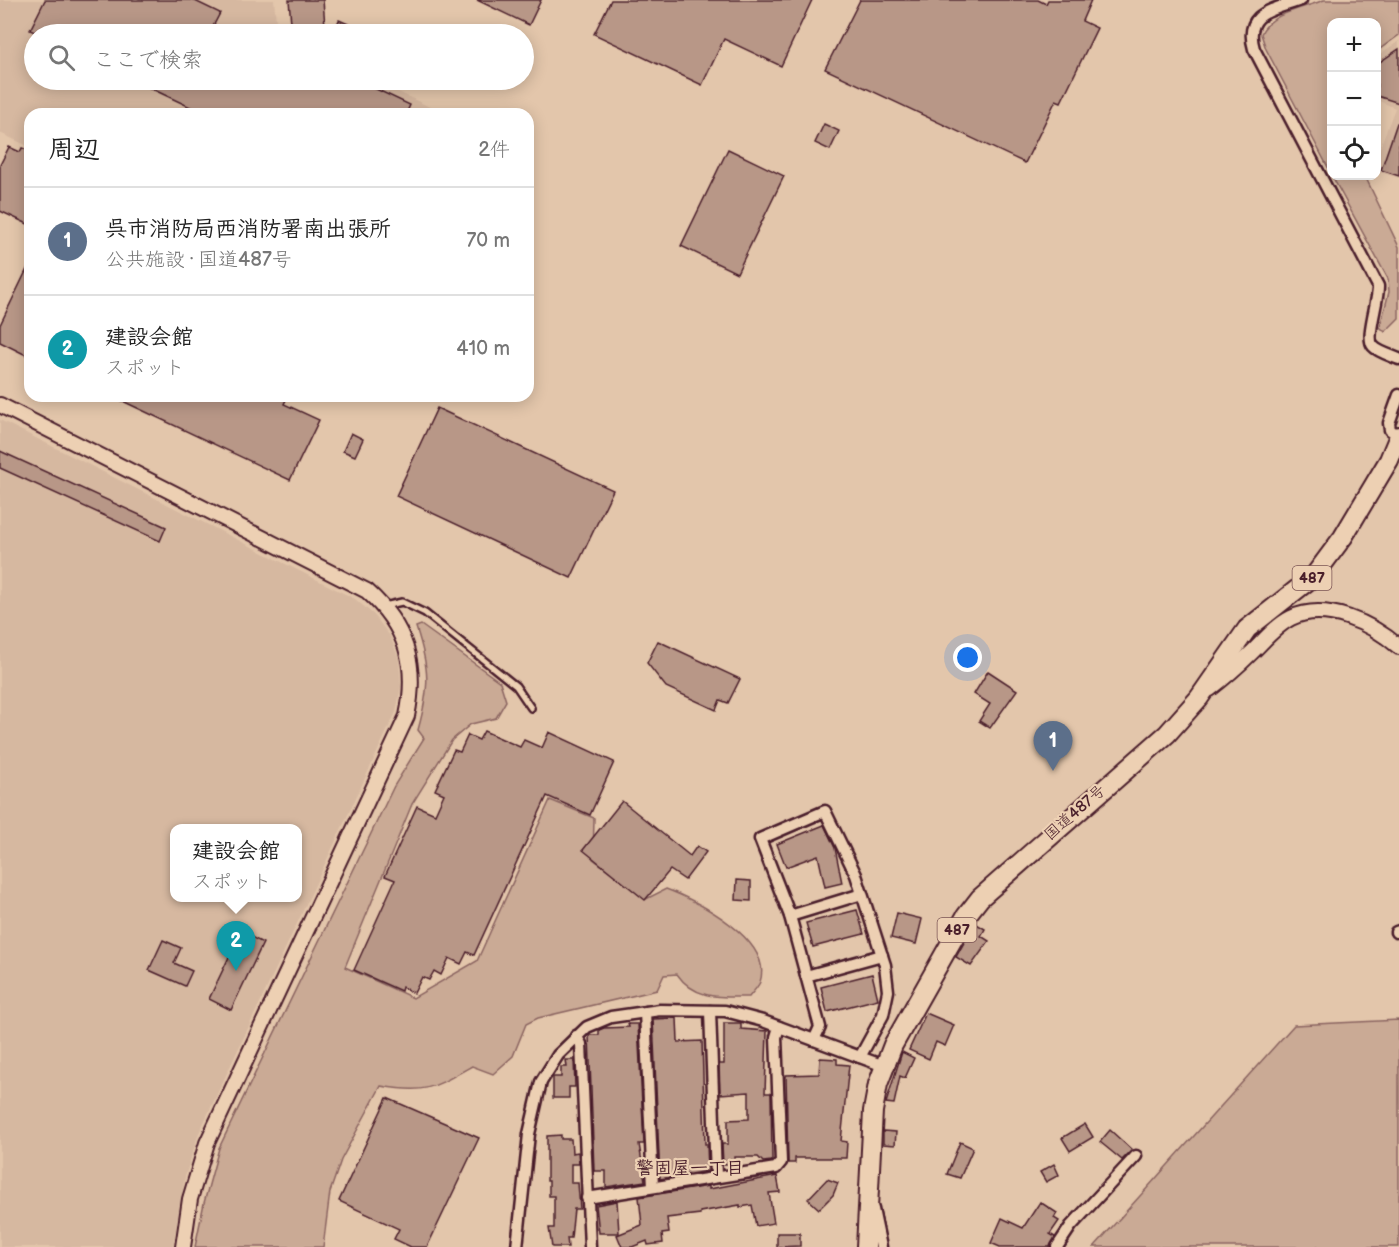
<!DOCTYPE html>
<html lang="ja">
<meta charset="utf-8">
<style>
:root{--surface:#fff;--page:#f6f6f6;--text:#222;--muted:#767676;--line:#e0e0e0;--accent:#d1495b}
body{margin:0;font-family:"Balsamiq Sans","Klee One",sans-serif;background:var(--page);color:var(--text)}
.controls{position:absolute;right:18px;top:18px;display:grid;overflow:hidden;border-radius:12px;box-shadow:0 3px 15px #0003}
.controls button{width:54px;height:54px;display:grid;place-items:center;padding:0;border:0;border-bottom:2px solid var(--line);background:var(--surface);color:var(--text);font:30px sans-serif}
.you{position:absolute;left:968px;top:658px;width:21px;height:21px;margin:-15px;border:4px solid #fff;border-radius:50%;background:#1a73e8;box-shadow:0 0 0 9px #1a73e833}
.badge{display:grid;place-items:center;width:39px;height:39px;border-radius:50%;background:var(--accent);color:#fff;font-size:20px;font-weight:700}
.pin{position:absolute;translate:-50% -50px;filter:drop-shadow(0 2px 3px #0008)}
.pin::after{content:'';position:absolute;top:32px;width:21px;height:18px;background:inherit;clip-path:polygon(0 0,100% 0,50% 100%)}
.popup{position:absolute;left:170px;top:824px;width:132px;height:78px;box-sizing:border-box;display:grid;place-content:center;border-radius:12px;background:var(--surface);filter:drop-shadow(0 2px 4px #0005);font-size:20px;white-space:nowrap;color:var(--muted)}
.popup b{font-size:22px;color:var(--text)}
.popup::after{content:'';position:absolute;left:50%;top:100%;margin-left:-12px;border:12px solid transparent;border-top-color:var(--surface)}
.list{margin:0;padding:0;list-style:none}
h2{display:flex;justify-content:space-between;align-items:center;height:78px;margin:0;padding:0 24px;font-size:26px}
h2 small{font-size:20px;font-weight:400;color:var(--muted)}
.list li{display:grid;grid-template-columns:39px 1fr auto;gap:18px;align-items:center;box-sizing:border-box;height:108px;padding:0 24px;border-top:2px solid var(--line)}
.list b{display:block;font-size:22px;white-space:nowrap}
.list p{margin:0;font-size:20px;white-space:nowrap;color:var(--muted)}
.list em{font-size:20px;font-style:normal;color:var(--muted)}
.icon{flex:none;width:33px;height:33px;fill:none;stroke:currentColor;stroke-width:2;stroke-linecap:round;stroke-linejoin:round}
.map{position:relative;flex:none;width:1399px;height:1247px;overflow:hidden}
.search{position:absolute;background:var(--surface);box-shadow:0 3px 15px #0003;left:24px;top:24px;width:510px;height:66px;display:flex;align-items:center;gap:15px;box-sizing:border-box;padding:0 21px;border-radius:33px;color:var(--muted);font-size:22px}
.panel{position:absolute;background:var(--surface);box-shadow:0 3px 15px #0003;left:24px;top:108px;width:510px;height:294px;border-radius:18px}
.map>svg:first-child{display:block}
</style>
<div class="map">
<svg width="1399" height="1247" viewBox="0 0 1399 1247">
<rect width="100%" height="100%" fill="#e3c6ab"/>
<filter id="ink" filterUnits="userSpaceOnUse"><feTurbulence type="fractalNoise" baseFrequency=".0167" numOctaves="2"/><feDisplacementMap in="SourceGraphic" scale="12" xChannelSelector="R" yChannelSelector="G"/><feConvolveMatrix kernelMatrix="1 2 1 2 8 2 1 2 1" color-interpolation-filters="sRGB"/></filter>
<g filter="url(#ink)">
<g fill="#d6b8a0" fill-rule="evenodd">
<path d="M0,0h274l3,31 6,3h-249v46h340l70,34h-414v33l-30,-14z"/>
<path d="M1399,41v137l-22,-7 -1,-13 19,-50 -18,-8v-44z"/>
<path d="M0,420l355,179 19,16 16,21 9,23 2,28 -5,25 -197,421 -14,44 -12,70h-173zM174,828h124v70h-124z"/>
</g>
<g fill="#caaa95" stroke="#8a6460" stroke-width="1.5">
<path d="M1324,0h75v35l-22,16 -1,-29h-44v153l-66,-126 -5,-15c8,-21 44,-26 63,-34z"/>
<path d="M1332,176h33l34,71v71l-14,14 -5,-5 9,-35 -1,-13z"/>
<path d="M421,625l79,57 6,19 -10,17 -25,6 -19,16 -40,64 -67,163 68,31 64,-37 73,-161 44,18 -1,41 53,40 20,-10c30,11 108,51 94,93 -2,5 -8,11 -11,15 -28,0 -54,3 -72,-23l-13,1 -7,15 -119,28 -12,6 -13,32 -20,18 -21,-8c-39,22 -45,28 -91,20l-40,74 -11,32 -7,55h-128l9,-44 15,-55 175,-362 30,-48 -6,-8c12,-44 12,-60 -2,-103z"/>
<path d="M1399,1020v227h-305l200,-222z"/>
</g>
<g fill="#b89787" stroke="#4a1f2b" stroke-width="1.5">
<path d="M45,0h148l27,13 -11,21h-170l-9,-4z"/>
<path d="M289,0h34l2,26 -18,1 1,7h-16z"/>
<path d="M477,0h64l-12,25z"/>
<path d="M611,0h201l-31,66 -57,-27 -22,46 -108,-51z"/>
<path d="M860,0h178l8,4 2,-4h43l-9,21 15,7 -36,74 -5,-2 -31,63 -200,-94z"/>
<path d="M339,20l32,14h-38z"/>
<path d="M1399,49v54l-22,-7v-32z"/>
<path d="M133,80h224l53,25 -4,9h-201z"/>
<path d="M1397,123h2v53l-18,-6z"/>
<path d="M824,124l15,7 -9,19 -15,-7z"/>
<path d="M9,147l11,5 2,-4 8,3v74l-30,-14v-46z"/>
<path d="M728,149l56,27 -47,97 -56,-27z"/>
<path d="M30,263v94l-30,-15v-17z"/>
<path d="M112,396h176l-4,8 35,16 -29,60z"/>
<path d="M437,408l176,82 -42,88 -175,-82z"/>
<path d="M351,433l12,6 -8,17 -12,-5z"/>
<path d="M0,451l166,76 -6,14 -160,-73z"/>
<path d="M658,641l82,38 -12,24 -8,-3 -4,10 -50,-23 -19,-24z"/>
<path d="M988,671l29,19 -27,38 -11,-7 11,-17 -16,-10z"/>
<path d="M484,731l36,16 4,-7 18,8 7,-16 65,30 -24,53 -43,-19 -73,159 -7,-3 -6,12 -12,-6 -8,17 -7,-4 -5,9 -7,-3 -8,16 -12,-6 -1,4 -47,-21 41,-90 -10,-4 32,-70 18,8 9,-20 -9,-4 19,-40 6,2 8,-17 11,5z"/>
<path d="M622,801l68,55 7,-10 9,6 -21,28 -15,-10 -25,30 -62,-50z"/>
<path d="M824,825l11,23 7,35 -17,4 -7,-32 -32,12 -9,-23z"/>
<path d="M737,880l14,1v20l-15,-1z"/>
<path d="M857,910l7,24 -51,13 -7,-24z"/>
<path d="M897,913l25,6 -6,25 -25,-6z"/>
<path d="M975,923l10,6 -4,7 8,5 -18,25 -15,-9z"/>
<path d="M241,932l22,11 -32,67 -22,-11z"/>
<path d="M163,940l18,8 -7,15 18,8 -7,15 -36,-16z"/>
<path d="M872,974l6,25 -51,13 -6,-25z"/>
<path d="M926,1013l28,12 -9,21 -9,-4 -7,17 -20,-9z"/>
<path d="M677,1018l1,24 24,-1 3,103h2l1,27 -48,8 -7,-160z"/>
<path d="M724,1023h17v6l26,2 -2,62h6l1,68 -9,1 -5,-5h-23v7h-12l-1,-20h6v-24l21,-1v-27l-29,2 -1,-30h5z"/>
<path d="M628,1024h10l6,120h-5l6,37 -39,6v-16h-12l-5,-136h10v-5l5,-2 25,-1z"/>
<path d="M902,1052l12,6 -9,20 -5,-2 -6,28 -8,-1z"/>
<path d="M820,1058l17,1v5l12,1 -8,76 6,1 -1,16h-51v5h-7l-2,-88 33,-1z"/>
<path d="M566,1060h8l1,27h-6v11h-16v-21h8v-10h6z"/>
<path d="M387,1098l92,40 -52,109h-16l-17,-8 5,-10 -60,-28z"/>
<path d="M1085,1124l8,13 -23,14 -8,-13z"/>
<path d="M1110,1130l22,20 -10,10 -22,-18z"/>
<path d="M883,1131l13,1 -1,13 -12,-1z"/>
<path d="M561,1135v4h10l1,14 6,-1 1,12h-8v19h7l2,26h-6l-3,29h-4l1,9h-16l-3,-19h5v-32h-5v-15h-2v-45z"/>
<path d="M960,1142l13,6 -13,30 -13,-4z"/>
<path d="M1054,1164l5,11 -13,7 -6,-10z"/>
<path d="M777,1176l3,16 -11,1 5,30 -18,3 -4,-21 -12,2v-2l-40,7v2l-33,4 2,15 -7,1 1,9 -15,2 -1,-4 -15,6h-10l-5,-12 25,-10 -3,-28 70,-11v3z"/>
<path d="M827,1179l11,4 -5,12 -14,14 -11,-10z"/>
<path d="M617,1201l2,32h-20l-3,-28z"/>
<path d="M1040,1202l17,11 -3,5 5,3 -9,13 5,3 -5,10h-50l-9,-4 11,-25 21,10z"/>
<path d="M777,1233h23v13l-23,1z"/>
</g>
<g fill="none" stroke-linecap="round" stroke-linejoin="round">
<defs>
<path id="service" d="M384,606l18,-4 23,11 91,73 15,22"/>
<g id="minor">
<path d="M1301,0c-28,10 -58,12 -47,49l124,237c1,14 -13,51 -5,60 5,6 19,10 26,13"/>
<path d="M1399,395l-10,28 1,7 9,5"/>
<path d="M790,916l72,-22"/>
<path d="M1396,932l3,-1"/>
<path d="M806,976l76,-21"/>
<path d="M710,1011l6,166"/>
<path d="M645,1012l8,175"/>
<path d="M576,1036l5,8 9,203"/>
<path d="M814,1040l6,-13 -30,-111 -30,-77 65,-28 31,64 29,90 3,26 -5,24 -23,42"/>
<path d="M587,1198l189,-30 5,-6 -5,-125 3,-10"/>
<path d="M873,1209l8,38"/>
<path d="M517,1247l12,-113 12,-52 17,-27 29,-28 24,-10 49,-7 65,1 38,10 121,45"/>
<path d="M1057,1247l14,-21 65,-70"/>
</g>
<g id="tertiary">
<path d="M0,405l367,186c39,35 51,73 40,125l-200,427 -17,56 -7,48"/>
<path d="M1210,689c14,-11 27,-22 39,-34 13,-12 26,-29 42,-37 35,-17 82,6 108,29"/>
</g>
<path id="trunk" d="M866,1247l7,-136 5,-27 15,-39 73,-129 14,-18 187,-164 32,-36 48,-69 67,-53 29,-39 46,-77 10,-24"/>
</defs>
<use href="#service" stroke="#4a1f2b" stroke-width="10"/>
<use href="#minor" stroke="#4a1f2b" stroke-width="15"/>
<use href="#tertiary" stroke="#4a1f2b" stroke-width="18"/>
<use href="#trunk" stroke="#4a1f2b" stroke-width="22"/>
<use href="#service" stroke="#edd0b3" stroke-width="5"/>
<use href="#minor" stroke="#edd0b3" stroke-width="10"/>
<use href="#tertiary" stroke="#edd0b3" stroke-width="14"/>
<use href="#trunk" stroke="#edd0b3" stroke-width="18"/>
</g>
</g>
<g text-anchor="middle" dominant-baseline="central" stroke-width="4.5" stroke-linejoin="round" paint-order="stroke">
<g fill="#edd0b3" stroke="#7b5454" stroke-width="1.5">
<rect x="1292.5" y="566" width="39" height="24" rx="4.5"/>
<rect x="937.5" y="918" width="39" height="24" rx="4.5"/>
</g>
<g font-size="15" font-weight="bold" fill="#4a1f2b">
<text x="1312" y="578">487</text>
<text x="957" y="930">487</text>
</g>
<g font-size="16" fill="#4a1f2b" stroke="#edd0b3">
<text transform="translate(1075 813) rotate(-41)">国道487号</text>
</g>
<g font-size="18" font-weight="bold" fill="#4a1f2b" stroke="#edd0b3">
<text x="690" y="1168">警固屋一丁目</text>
</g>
</g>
</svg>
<div class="controls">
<button>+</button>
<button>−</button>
<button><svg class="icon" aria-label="locate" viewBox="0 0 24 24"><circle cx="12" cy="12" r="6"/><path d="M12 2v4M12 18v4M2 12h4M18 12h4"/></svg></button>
</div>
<div class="you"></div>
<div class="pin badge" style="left:1053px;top:771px;background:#5c6f8a">1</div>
<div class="pin badge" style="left:236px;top:971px;background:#0f9aa8">2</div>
<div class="popup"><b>建設会館</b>スポット</div>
<div class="search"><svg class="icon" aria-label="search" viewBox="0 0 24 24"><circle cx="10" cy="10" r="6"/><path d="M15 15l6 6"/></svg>ここで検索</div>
<section class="panel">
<h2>周辺<small>2件</small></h2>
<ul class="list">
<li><span class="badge" style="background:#5c6f8a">1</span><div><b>呉市消防局西消防署南出張所</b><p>公共施設 · 国道487号</p></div><em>70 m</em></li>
<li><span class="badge" style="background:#0f9aa8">2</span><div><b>建設会館</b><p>スポット</p></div><em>410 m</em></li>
</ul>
</section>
</div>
